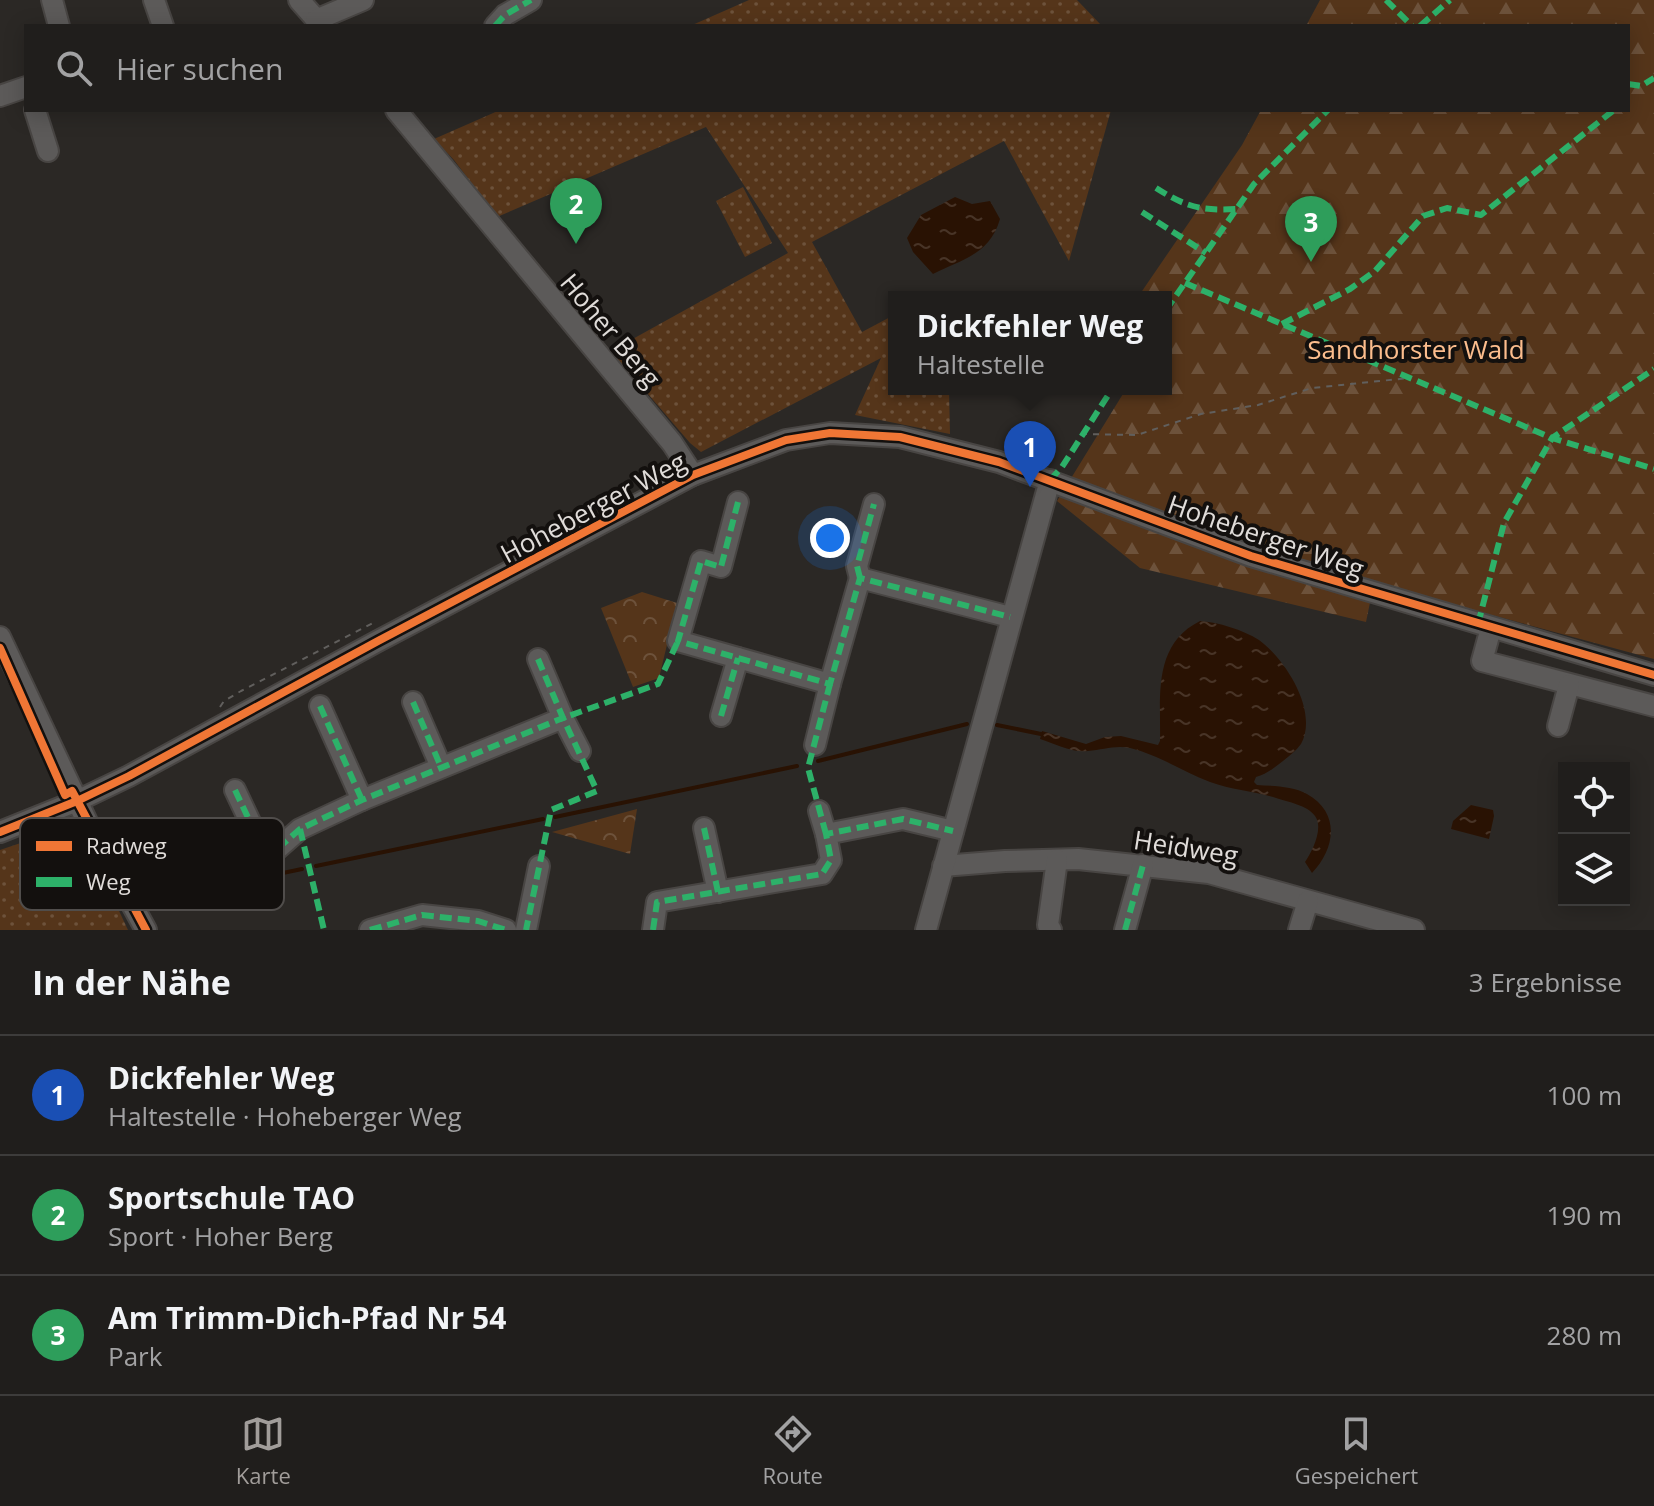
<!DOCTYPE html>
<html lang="de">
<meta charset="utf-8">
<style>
:root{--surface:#201e1c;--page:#282725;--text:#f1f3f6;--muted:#a2a2a3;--line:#3d3c3b;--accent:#a19d9a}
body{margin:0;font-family:"Open Sans",sans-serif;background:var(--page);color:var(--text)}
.controls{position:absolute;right:24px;bottom:24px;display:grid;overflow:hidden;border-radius:0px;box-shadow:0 4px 20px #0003}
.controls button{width:72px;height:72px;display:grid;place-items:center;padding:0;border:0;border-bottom:2px solid var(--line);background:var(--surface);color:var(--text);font:40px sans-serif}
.you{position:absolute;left:830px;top:538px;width:28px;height:28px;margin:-20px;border:6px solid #fff;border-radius:50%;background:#1a73e8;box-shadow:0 0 0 12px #1a73e833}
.badge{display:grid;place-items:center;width:52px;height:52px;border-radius:50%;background:var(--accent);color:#fff;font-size:26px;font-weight:700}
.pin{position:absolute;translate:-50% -66px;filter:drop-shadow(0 2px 4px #0008)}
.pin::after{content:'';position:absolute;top:42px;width:28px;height:24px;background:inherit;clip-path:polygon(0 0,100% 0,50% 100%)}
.popup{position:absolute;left:888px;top:291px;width:284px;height:104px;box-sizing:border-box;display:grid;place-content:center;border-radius:0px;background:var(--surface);filter:drop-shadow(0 2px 6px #0005);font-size:26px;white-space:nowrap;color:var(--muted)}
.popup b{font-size:30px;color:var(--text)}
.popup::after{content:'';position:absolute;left:50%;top:100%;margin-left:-16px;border:16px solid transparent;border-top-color:var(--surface)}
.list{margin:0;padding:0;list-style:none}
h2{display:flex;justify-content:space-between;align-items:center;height:104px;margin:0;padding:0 32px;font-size:34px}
h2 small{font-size:26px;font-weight:400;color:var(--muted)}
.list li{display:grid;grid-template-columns:52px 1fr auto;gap:24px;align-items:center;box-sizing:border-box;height:120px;padding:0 32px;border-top:2px solid var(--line)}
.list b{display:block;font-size:30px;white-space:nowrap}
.list p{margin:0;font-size:26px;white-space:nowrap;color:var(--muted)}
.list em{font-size:26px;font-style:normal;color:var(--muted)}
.icon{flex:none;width:44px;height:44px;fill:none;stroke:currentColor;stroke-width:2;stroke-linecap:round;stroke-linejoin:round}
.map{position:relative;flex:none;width:1654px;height:930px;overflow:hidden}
.search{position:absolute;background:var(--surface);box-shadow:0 4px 20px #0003;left:24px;right:24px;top:24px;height:88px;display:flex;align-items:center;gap:20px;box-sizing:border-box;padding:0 28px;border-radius:0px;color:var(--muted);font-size:30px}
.sheet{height:464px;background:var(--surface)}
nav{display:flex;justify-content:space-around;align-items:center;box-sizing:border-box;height:112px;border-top:2px solid var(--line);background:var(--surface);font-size:22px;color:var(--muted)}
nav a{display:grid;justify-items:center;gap:4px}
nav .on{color:var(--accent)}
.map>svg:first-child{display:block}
</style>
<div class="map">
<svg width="1654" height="930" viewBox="0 0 1654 930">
<defs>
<pattern id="grass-dots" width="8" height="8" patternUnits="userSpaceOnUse" patternTransform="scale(2)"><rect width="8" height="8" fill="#55351a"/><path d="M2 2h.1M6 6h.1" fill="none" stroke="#6d523b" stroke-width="1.8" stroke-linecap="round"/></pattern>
<pattern id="forest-firs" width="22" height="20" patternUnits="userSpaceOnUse" patternTransform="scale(2)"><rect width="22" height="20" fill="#55351a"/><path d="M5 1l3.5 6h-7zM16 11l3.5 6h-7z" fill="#6d523b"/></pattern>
<pattern id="park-crowns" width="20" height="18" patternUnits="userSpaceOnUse" patternTransform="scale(2)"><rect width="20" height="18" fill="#55351a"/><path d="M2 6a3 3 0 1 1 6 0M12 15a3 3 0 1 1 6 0" fill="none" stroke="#6d523b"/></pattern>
<pattern id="water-ripples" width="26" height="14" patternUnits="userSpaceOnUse" patternTransform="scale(2)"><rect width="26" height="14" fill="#291203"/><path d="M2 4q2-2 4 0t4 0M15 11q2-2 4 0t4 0" fill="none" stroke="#483427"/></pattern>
</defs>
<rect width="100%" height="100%" fill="#2b2825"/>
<g fill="url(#grass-dots)">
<path d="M749,0h328l25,26h-412z"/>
<path d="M500,110h611l-42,151 -65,-120 -192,101 50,90 32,-17v74h55l1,45 -95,-19 26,-57 -180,94 -11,-9 -79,-92 177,-98 -82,-126 -209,90 -43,-57 -20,-21z"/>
<path d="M743,187l29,56 -27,14 -29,-56z"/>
<path d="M53,832l35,13 40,85h-128v-80z"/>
</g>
<path fill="url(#forest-firs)" d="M1320,0h334v659l-280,-76 -8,39 -226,-54 -83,-67 69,-112h40v-92h-28l104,-152 19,-35h367v-84h-322z"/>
<g fill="url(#park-crowns)">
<path d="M642,592l35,11 -18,75 -26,9 -32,-79z"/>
<path d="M637,809l-7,45 -78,-22z"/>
</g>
<g fill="url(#water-ripples)">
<path d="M955,197l17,7 18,-3 10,18c-10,35 -37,40 -67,55l-20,-22 -6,-14 14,-23z"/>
<path d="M1200,621c18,1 43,9 59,19 26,19 60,71 42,104 -5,7 -12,12 -18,17 -9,7 -16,13 -27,16l-2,5 3,3c16,1 36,1 50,9 34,19 28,55 5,79l-7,-11c7,-10 19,-34 10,-46 -8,-11 -27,-14 -39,-18 -22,-7 -44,-8 -66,-16 -27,-10 -51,-27 -80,-34 -15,-3 -27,2 -42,3 -16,2 -33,-7 -48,-12l2,-8 44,13 19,-7 16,-1 37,9 2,-4c1,-44 -8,-96 40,-120z"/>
<path d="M1471,805l22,5 1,6 -5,23 -38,-10 2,-8z"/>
</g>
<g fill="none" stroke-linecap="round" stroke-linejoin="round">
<g stroke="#291203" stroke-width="4">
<path d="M997,725l44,9"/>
<path d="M818,761l149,-37"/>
<path d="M555,817l242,-51"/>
<path d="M316,866l227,-47"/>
<path d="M152,900l150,-31"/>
</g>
<defs>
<g id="minor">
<path d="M52,0l7,26"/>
<path d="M154,0l9,26"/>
<path d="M299,0l23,26"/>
<path d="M316,20l47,-20"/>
<path d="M495,26l10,-11 26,-15"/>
<path d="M0,96l26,-9"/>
<path d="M35,110l13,41"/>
<path d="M396,110l276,333 21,32"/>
<path d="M738,502l-17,65 -20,-6 -23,80 152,43 30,-106 150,39"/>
<path d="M860,578l-3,-12 17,-62"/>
<path d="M1491,628l-9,33 172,45"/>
<path d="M0,637l89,189 57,104"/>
<path d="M538,659l25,59"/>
<path d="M413,702l28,65"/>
<path d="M320,706l42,94"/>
<path d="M721,716l17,-58"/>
<path d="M1558,726l11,-41"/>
<path d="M815,745l15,-61"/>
<path d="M235,790l32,68"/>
<path d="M819,811l7,23"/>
<path d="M704,828l14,64"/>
<path d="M0,832l77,-31 52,-25 249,-135 315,-166 93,-35 44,-7 70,4 99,25 252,94 403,119"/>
<path d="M943,866l62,-5 73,-2 131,14 205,57"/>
<path d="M125,893l18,-11 124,-24 33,-29 62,-29 201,-82 17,33"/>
<path d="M370,930l52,-15 56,6 28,9"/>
<path d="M526,930l13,-64"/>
<path d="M653,930l4,-28 165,-28 9,-14 -5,-26 77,-15 50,12"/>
<path d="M926,930l124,-450"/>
<path d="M1051,930l-3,-5 9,-65"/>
<path d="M1125,930l18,-65"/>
<path d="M1299,930l9,-29"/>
</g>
</defs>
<use href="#minor" stroke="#484543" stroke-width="24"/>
<g stroke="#615f5d" stroke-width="2" stroke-dasharray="6 6" stroke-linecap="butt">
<path d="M1081,434l56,1 64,-21 57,-9 54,-17 97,-10"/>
<path d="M220,707l4,-6 17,-10 134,-69"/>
</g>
<use href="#minor" stroke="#5c5a59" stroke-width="20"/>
<g stroke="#2db169" stroke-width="6" stroke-dasharray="12 6" stroke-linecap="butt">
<path d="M1386,0l26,26"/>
<path d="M495,26l10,-11 26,-15"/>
<path d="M1420,26l30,-26"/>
<path d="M1628,84l13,2 13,-8"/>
<path d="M1156,188c30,19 45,23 80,21"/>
<path d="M1142,212l64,41"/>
<path d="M1185,283l367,155 102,31"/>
<path d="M1166,310l88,-126 74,-74"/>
<path d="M1282,324l68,-35 25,-18 48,-55 24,-8 34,7 133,-105"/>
<path d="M1050,480l12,-13 50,-78"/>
<path d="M738,502l-17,65 -20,-6 -23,80 152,43 30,-106 150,39"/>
<path d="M860,578l-3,-12 17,-62"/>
<path d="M1478,624l26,-101 48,-85 102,-69"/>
<path d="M538,659l25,59 95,-34 20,-43"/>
<path d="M413,702l28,65"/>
<path d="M320,706l42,94"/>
<path d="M721,716l17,-58"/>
<path d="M235,790l32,68"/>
<path d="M704,828l14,64"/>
<path d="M300,829l24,101"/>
<path d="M826,834l-18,-66 22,-84"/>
<path d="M125,893l18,-11 124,-24 33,-29 62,-29 201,-82 34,73 -46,19 -25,120"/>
<path d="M370,930l52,-15 56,6 28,9"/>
<path d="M653,930l4,-28 165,-28 9,-14 -5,-26 77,-15 50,12"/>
<path d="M1125,930l18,-65"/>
</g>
<defs>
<g id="cycleway">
<path d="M0,648l65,147 7,-4 74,139"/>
<path d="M0,832l77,-31 52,-25 249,-135 315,-166 93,-35 44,-7 70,4 99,25 252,94 403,119"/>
</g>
</defs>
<use href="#cycleway" stroke="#13100e" stroke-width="13"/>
<use href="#cycleway" stroke="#f07635" stroke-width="8"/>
</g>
<g text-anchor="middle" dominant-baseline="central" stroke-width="8" stroke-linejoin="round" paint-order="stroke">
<g font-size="26" fill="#e0dcd9" stroke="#13100e">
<text transform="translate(611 330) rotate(50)">Hoher Berg</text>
<text transform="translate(593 507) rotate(-28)">Hoheberger Weg</text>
<text transform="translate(1266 536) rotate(19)">Hoheberger Weg</text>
<text transform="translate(1186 847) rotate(9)">Heidweg</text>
</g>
<g font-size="26" fill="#fcbd8d" stroke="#13100e">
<text x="1416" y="349">Sandhorster Wald</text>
</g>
</g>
<rect x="20" y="818" width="264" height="92" rx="12" fill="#13100e" stroke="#504d4b" stroke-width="2"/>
<rect x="36" y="841" width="36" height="10" fill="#f07635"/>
<rect x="36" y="877" width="36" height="10" fill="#2db169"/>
<g font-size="22" fill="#e0dcd9">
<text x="86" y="854">Radweg</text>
<text x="86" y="890">Weg</text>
</g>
</svg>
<div class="controls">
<button><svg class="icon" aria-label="locate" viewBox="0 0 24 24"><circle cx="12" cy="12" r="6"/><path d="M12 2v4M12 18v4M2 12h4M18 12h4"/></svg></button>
<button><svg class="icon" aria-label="layers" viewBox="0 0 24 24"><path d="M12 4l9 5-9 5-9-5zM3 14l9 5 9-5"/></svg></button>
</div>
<div class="you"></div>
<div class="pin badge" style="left:1030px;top:487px;background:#1a4fb4">1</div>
<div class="popup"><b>Dickfehler Weg</b>Haltestelle</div>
<div class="pin badge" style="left:576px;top:244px;background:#2e9e5b">2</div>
<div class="pin badge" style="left:1311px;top:262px;background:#2e9e5b">3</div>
<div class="search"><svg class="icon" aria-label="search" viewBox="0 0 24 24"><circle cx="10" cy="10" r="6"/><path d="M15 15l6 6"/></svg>Hier suchen</div>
</div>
<section class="sheet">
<h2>In der Nähe<small>3 Ergebnisse</small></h2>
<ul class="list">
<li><span class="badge" style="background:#1a4fb4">1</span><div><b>Dickfehler Weg</b><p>Haltestelle · Hoheberger Weg</p></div><em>100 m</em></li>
<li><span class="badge" style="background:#2e9e5b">2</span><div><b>Sportschule TAO</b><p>Sport · Hoher Berg</p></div><em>190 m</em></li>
<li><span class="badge" style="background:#2e9e5b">3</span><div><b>Am Trimm-Dich-Pfad Nr 54</b><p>Park</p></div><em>280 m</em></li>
</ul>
</section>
<nav>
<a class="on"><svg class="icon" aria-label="map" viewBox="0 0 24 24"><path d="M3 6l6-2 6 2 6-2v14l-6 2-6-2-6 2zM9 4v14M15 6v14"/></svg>Karte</a>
<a><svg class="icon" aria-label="directions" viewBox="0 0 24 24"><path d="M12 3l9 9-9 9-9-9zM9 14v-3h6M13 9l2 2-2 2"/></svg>Route</a>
<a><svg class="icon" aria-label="saved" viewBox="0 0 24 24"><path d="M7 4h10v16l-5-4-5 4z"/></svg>Gespeichert</a>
</nav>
